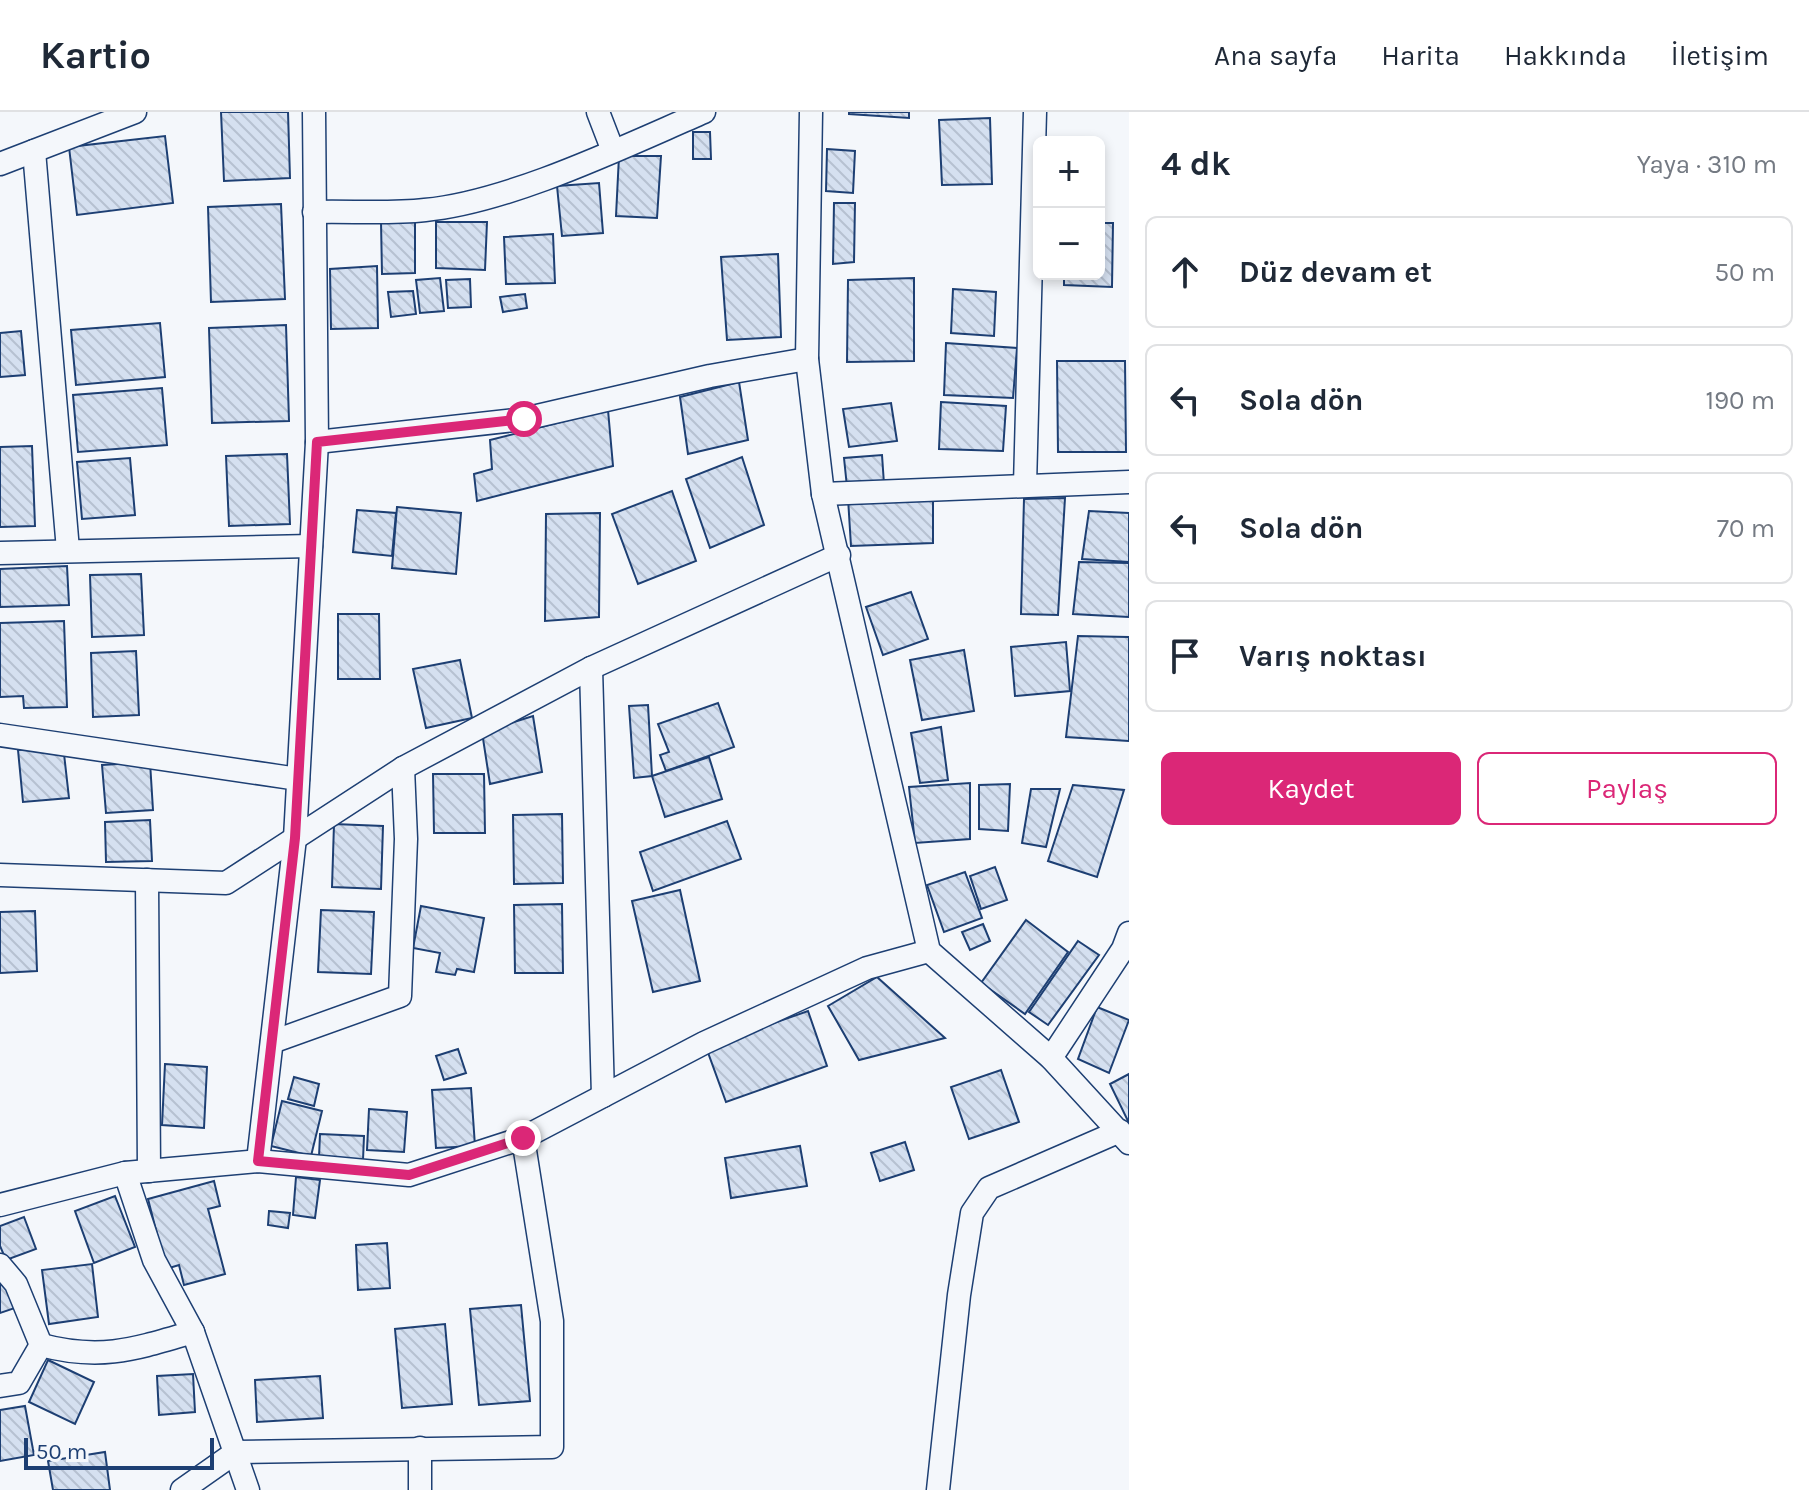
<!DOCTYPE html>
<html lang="tr">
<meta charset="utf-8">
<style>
:root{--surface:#fff;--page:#f6f6f7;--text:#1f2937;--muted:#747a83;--line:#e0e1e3;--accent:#db2777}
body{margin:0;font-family:Karla,sans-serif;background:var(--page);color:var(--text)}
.controls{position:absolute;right:24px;top:24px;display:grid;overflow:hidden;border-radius:12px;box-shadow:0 4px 12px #0003}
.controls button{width:72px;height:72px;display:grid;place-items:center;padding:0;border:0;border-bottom:2px solid var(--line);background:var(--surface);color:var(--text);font:40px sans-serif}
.scale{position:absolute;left:24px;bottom:20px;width:190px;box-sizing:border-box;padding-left:8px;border:4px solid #1d3f73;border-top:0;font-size:22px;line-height:28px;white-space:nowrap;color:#1d3f73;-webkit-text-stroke:6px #f4f7fb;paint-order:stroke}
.stop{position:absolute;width:24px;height:24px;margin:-18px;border:6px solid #db2777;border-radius:50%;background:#fff}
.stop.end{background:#db2777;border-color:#fff;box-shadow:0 2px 8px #0008}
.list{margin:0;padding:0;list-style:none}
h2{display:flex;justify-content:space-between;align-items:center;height:104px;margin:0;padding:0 32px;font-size:34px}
h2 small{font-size:26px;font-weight:400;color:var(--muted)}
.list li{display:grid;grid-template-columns:52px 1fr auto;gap:24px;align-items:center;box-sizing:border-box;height:112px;margin:0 16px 16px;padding:0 16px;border:2px solid var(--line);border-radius:12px}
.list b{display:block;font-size:30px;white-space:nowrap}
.list em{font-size:26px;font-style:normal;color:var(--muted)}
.actions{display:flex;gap:16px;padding:24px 32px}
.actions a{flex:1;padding:18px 0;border:2px solid var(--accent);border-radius:12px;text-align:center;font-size:28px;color:var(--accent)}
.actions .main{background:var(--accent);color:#fff}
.icon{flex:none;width:44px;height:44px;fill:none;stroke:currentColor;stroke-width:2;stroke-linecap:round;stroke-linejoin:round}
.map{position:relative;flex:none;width:1129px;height:1378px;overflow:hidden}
header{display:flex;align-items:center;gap:48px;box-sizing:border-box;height:112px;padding:0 40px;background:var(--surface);border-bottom:2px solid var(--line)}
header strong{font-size:38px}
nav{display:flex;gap:44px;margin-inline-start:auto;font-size:28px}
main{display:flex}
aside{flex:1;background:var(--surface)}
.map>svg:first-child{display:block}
</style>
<header>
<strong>Kartio</strong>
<nav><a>Ana sayfa</a><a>Harita</a><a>Hakkında</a><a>İletişim</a></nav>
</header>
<main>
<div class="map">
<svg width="1129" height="1378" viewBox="0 0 1129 1378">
<defs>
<pattern id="building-back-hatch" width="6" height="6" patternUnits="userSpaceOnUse" patternTransform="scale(2)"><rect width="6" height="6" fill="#d5e0f0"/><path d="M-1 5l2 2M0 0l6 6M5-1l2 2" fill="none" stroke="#b6c1d1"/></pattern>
</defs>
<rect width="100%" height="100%" fill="#f4f7fb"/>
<g fill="url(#building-back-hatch)" stroke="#1d3f73" stroke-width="2">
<path d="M221,0h67l2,66 -66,3z"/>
<path d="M849,0h60v6l-60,-4z"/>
<path d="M990,6l2,66 -50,1 -3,-65z"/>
<path d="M693,20h17l1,27h-18z"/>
<path d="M165,24l8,67 -96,12 -8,-68z"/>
<path d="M827,37l28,2 -2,42 -27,-2z"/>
<path d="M619,44h42l-4,62 -41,-2z"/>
<path d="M599,71l4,50 -41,3 -5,-50z"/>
<path d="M834,91h21l-1,59 -21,2z"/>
<path d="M281,92l4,95 -74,3 -3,-95z"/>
<path d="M415,109v52l-33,1 -1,-52z"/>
<path d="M436,110h51l-2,48 -49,-2z"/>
<path d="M1099,111h14l-1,64 -48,-2v-11h35z"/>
<path d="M553,122l2,49 -49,1 -2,-47z"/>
<path d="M778,142l3,83 -54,3 -6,-83z"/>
<path d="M377,154l1,62 -47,1 -1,-60z"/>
<path d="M440,166l4,33 -24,2 -4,-33z"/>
<path d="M914,166v83l-67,1 1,-82z"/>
<path d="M470,167l1,28 -23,1 -2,-28z"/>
<path d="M953,177l43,3 -2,44 -43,-3z"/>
<path d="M413,179l3,23 -25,3 -3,-25z"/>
<path d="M525,182l2,14 -24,4 -3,-15z"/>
<path d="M160,211l5,54 -89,8 -5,-55z"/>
<path d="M286,213l3,96 -77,2 -3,-95z"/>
<path d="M21,219l4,44 -25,2v-44z"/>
<path d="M946,231l71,5 -4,50 -69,-3z"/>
<path d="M1057,249h68l1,91h-68z"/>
<path d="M739,270l9,58 -60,14 -8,-57z"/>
<path d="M162,276l5,57 -89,7 -5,-57z"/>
<path d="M941,290l65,4 -3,45 -64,-2z"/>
<path d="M891,291l6,38 -48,6 -6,-38z"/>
<path d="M608,298l5,56 -136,35 -3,-27 18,-5 -2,-29z"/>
<path d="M32,334l3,80 -35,1v-80z"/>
<path d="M287,342l3,70 -61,2 -3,-70z"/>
<path d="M882,343l2,29 -37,3 -3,-29z"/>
<path d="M742,345l22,68 -54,23 -24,-69z"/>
<path d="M130,346l5,57 -53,4 -5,-57z"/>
<path d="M672,379l24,70 -58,23 -26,-70z"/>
<path d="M933,382v49l-82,3 -3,-48z"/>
<path d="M1065,386l-7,117 -37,-1 3,-115z"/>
<path d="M397,395l64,6 -5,61 -64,-6z"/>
<path d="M357,398l39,3 -4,43 -39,-4z"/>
<path d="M1089,399l40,2v49l-47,-3z"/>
<path d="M600,401l-1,104 -54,4 1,-107z"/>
<path d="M1079,450l50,1v54l-56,-3z"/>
<path d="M67,454l2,39 -69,2v-38z"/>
<path d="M141,462l3,61 -52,2 -2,-62z"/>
<path d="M911,480l17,47 -45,16 -17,-48z"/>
<path d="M338,502h41l1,65h-42z"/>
<path d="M64,509l3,86 -43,1 -1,-12 -23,1v-74z"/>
<path d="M1078,524l51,1v104l-63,-4z"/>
<path d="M1066,530l4,49 -55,5 -4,-49z"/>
<path d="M964,538l10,61 -52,9 -12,-60z"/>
<path d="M136,539l3,64 -46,2 -2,-64z"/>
<path d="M460,548l12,58 -46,10 -13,-59z"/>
<path d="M718,591l16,44 -68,24 -6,-16 9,-3 -11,-28z"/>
<path d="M648,593l4,71 -18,2 -5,-72z"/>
<path d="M533,604l9,56 -52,12 -8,-52z"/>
<path d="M941,615l7,53 -28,3 -9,-50z"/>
<path d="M63,633l6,53 -46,4 -5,-52z"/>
<path d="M709,645l13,42 -57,18 -13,-41z"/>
<path d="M150,650l3,48 -47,3 -4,-48z"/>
<path d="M433,662h51l1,59h-51z"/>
<path d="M970,671v56l-55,4 -6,-56z"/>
<path d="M1010,672l-2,47 -29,-2v-44z"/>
<path d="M1073,673l51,5 -27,87 -49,-16z"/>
<path d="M1031,677h29l-14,58 -24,-4z"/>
<path d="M562,702l1,69 -49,1 -1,-69z"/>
<path d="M150,708l2,41 -46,1 -1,-40z"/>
<path d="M727,709l14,38 -88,32 -13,-39z"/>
<path d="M334,712l49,2 -2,63 -49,-2z"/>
<path d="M995,755l12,33 -26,9 -11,-33z"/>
<path d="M965,760l17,46 -38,14 -17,-47z"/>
<path d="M680,778l20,91 -47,11 -21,-91z"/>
<path d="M562,792l1,69h-48l-1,-68z"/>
<path d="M421,794l63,12 -10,54 -17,-3 -2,6 -19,-3 4,-19 -27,-5z"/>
<path d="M321,798l53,2 -3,62 -53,-2z"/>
<path d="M35,799l2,60 -37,2v-61z"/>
<path d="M1026,808l42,32 -43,62 -44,-31z"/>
<path d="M983,812l7,17 -20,9 -8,-18z"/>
<path d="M1078,829l21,14 -51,70 -19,-13z"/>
<path d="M877,865l68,61 -86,22 -31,-54z"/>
<path d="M1097,895l32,13 -20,53 -31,-14z"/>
<path d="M808,899l19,55 -101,36 -20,-55z"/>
<path d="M458,937l8,24 -22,7 -8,-24z"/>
<path d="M165,952l42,3 -3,61 -42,-3z"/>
<path d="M1001,958l18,52 -50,17 -18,-52z"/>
<path d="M1129,962v49l-19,-39z"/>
<path d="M294,965l25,7 -5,22 -26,-7z"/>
<path d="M471,976l4,58 -39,2 -4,-58z"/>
<path d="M282,989l40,10 -11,45 -40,-10z"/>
<path d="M369,997l38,3 -3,40 -37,-2z"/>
<path d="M320,1022l44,2 -1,24 -44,-3z"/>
<path d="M905,1030l9,28 -34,11 -9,-28z"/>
<path d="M800,1034l7,40 -76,12 -6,-40z"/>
<path d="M296,1065l24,3 -5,38 -22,-3z"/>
<path d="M214,1069l6,25 -12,3 17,65 -41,11 -5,-20 -13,4 -18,-70z"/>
<path d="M115,1084l20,51 -41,16 -19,-52z"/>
<path d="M269,1099l21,2 -2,15 -20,-3z"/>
<path d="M24,1105l12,32 -30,11 -6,-14v-20z"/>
<path d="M387,1131l3,45 -32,2 -2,-45z"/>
<path d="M92,1152l6,53 -49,7 -7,-54z"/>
<path d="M0,1156l15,40 -15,5z"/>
<path d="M521,1193l9,96 -51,4 -9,-96z"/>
<path d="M445,1212l7,80 -50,4 -7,-79z"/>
<path d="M48,1248l46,22 -19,42 -46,-22z"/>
<path d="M193,1262l2,38 -36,3 -2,-39z"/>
<path d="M320,1264l3,42 -66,4 -2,-42z"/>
<path d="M25,1294l9,49 -34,6v-51z"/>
<path d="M105,1340l5,38h-57l-5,-29z"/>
</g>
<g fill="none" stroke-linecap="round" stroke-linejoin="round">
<defs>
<g id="street">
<path d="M598,0l15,39"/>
<path d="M811,0l-4,247 16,135 106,457 122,107 78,85"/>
<path d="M34,39l34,399"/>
<path d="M0,52l135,-52"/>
<path d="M314,100c37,-1 75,2 111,-2 85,-8 200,-64 279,-98"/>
<path d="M317,330l207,-23 186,-43 97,-17"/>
<path d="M1025,373l10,-373"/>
<path d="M823,382l306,-12"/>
<path d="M0,441l311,-7"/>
<path d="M591,556l12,428"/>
<path d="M0,623l298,44"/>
<path d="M0,763l226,8 177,-115 188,-100 248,-113"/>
<path d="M147,768l2,291"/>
<path d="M272,930l128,-46 6,-157 -3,-71"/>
<path d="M1051,946l72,-109 6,-16"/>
<path d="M258,1049l37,-323 22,-396 -3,-330"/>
<path d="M125,1061l29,87 39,72 55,158"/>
<path d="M0,1093l125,-32 133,-12 151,14 114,-37 181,-95 87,-40 76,-35 62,-17"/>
<path d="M0,1153l16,19 25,61"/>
<path d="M0,1274l19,-3 22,-38c60,16 94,4 152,-13"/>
<path d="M420,1336v42"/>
<path d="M182,1378l54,-38 316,-5v-126l-29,-183"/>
<path d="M938,1378l21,-195 13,-82 17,-25 131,-57"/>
</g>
</defs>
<use href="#street" stroke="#1d3f73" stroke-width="25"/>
<use href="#street" stroke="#f4f7fb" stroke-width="22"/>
</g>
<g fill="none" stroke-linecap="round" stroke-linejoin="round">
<path stroke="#db2777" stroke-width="10" d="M523,1026l-114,37 -151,-14 37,-323 22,-396 207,-23"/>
</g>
</svg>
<div class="controls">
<button>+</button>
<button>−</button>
</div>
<div class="scale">50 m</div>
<div class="stop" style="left:524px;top:307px"></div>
<div class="stop end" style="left:523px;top:1026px"></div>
</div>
<aside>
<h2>4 dk<small>Yaya · 310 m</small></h2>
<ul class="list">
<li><svg class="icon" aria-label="ahead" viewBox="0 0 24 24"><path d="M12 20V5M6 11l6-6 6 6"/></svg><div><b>Düz devam et</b></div><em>50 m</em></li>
<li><svg class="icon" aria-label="left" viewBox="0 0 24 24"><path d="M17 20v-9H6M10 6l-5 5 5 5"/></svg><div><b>Sola dön</b></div><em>190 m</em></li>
<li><svg class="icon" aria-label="left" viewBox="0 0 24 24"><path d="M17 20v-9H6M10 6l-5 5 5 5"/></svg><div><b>Sola dön</b></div><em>70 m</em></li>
<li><svg class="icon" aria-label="arrive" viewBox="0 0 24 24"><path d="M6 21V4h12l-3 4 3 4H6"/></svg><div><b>Varış noktası</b></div></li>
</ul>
<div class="actions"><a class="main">Kaydet</a><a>Paylaş</a></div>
</aside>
</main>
